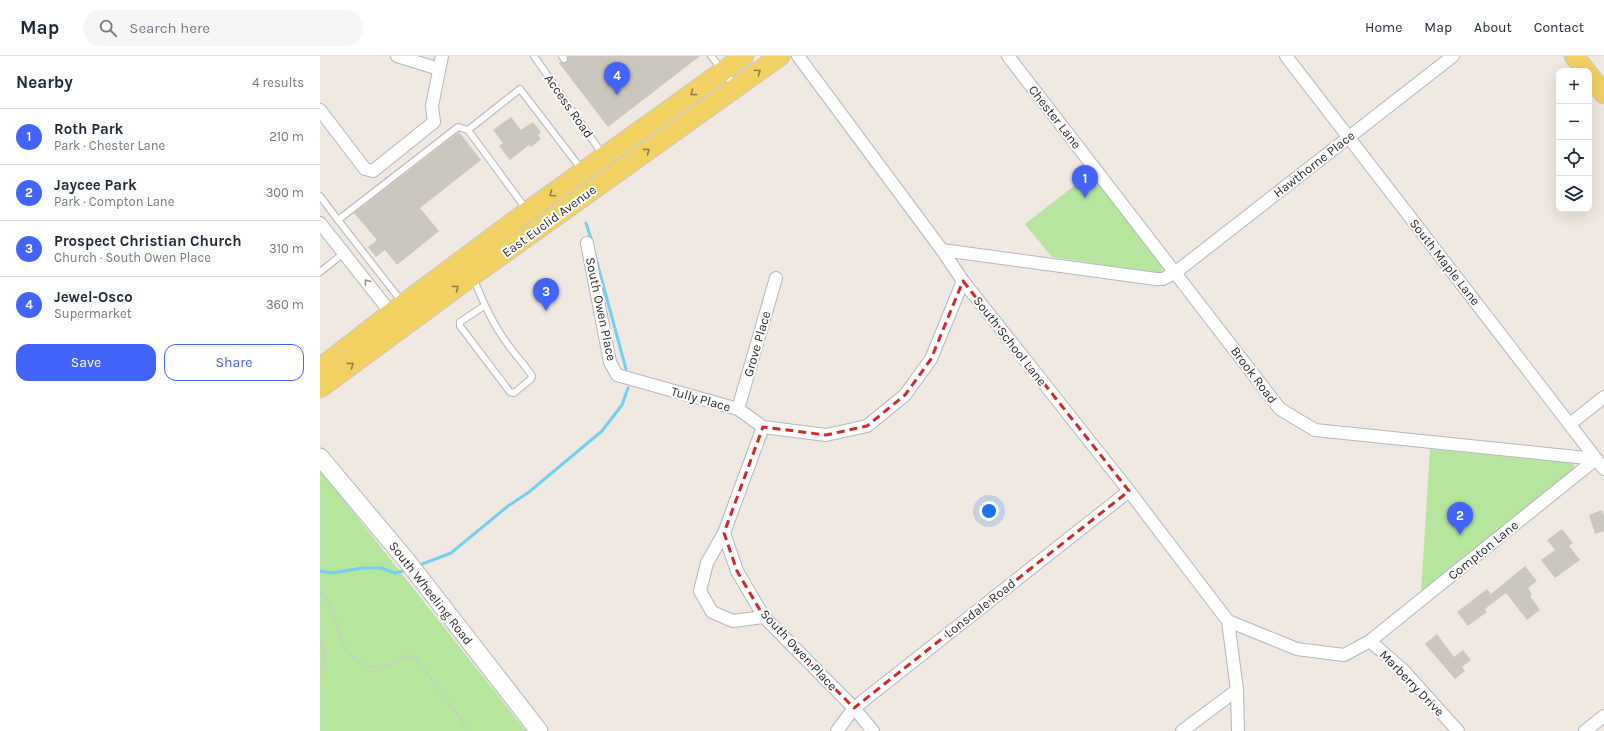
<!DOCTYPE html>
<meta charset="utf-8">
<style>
:root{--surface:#fff;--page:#f6f6f7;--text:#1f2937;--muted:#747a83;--line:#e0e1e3;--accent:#4264fb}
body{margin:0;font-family:Karla,sans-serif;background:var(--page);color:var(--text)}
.controls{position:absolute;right:12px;top:12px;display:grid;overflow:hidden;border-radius:8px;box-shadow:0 4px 16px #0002}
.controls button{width:36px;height:36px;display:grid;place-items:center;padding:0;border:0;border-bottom:1px solid var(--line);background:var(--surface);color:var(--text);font:20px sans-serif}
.you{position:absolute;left:669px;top:455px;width:14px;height:14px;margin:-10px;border:3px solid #fff;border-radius:50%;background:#1a73e8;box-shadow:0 0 0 6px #1a73e833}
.badge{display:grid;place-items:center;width:26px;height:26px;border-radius:50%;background:var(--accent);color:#fff;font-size:13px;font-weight:700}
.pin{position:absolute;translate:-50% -33px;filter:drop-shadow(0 1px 2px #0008)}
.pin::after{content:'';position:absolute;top:21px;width:14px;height:12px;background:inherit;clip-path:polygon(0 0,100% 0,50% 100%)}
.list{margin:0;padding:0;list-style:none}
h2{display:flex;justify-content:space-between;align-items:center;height:52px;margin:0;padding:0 16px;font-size:17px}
h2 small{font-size:13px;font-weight:400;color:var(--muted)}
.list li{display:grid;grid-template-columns:26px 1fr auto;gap:12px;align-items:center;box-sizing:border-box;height:56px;padding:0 16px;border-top:1px solid var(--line)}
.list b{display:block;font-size:15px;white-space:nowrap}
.list p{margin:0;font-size:13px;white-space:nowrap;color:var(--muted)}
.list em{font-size:13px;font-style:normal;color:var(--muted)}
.actions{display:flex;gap:8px;padding:12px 16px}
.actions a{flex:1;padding:9px 0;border:1px solid var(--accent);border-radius:12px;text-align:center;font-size:14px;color:var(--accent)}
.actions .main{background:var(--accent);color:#fff}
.icon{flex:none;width:22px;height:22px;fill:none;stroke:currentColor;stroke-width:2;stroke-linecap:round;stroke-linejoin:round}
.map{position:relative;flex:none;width:1284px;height:675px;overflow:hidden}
header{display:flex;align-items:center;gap:24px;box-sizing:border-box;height:56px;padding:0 20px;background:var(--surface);border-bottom:1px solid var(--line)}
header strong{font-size:19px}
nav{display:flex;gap:22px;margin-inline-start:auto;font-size:14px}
.search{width:280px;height:36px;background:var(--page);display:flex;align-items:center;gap:10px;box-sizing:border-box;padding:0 14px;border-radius:22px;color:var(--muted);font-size:15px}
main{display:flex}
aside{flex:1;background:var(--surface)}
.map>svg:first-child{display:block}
</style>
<header>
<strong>Map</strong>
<div class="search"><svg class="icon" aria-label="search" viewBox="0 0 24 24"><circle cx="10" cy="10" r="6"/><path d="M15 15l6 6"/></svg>Search here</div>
<nav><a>Home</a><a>Map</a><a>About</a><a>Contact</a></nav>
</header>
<main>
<aside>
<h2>Nearby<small>4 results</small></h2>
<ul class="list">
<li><span class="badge">1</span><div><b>Roth Park</b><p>Park · Chester Lane</p></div><em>210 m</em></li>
<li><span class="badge">2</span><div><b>Jaycee Park</b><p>Park · Compton Lane</p></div><em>300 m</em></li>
<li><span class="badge">3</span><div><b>Prospect Christian Church</b><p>Church · South Owen Place</p></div><em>310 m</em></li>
<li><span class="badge">4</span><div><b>Jewel-Osco</b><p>Supermarket</p></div><em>360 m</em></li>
</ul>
<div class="actions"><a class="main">Save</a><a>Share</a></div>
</aside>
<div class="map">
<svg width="1284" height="675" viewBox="0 0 1284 675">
<rect width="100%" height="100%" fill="#efe9e1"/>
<g fill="#b6e59e">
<path d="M772,116l72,94 -3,7h-4l-105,-16 -27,-33z"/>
<path d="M1110,393l142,14 2,2v7l-153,121z"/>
<path d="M0,414l206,261h-206z"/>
</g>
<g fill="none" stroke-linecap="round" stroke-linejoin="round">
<g stroke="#75cff0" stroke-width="3">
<path d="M266,167l6,19"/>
<path d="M275,199l31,114"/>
<path d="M97,510l34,-13 57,-47 21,-14 73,-61 20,-26 6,-17"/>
<path d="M0,515l12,2 31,-5h18l14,5 11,-3"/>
</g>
</g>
<g fill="#cbc7bf">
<path d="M248,0h132l-92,71 -49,-64 1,-1 4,1 3,-1z"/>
<path d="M191,61l10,13 12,-8 8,10 -3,3 3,4 -10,8 -2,-2 -19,15 -11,-14 4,-3 -10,-13z"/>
<path d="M139,76l22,28 -61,48 19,23 -42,34 -12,-15 -9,7 -8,-10 9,-7 -23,-27z"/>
<path d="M1282,454l2,6v15l-9,3 -6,-19z"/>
<path d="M1242,473l11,14 -4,3 11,14 -25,18 -14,-18 14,-10 -8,-10z"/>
<path d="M1205,510l12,15 -9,7 4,6 -2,2 10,14 -13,10 -21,-27 -21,16 2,3 -19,14 -11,-14 30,-23 4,5z"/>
<path d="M1117,578l17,23 9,-7 8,10 -9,7 3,4 -10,8 -30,-35z"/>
</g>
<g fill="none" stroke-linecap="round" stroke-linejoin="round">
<defs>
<g id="lane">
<path d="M214,0l69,99"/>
<path d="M242,0l2,3"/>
<path d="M391,0l24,30"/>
<path d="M0,140l18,24"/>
<path d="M206,153l-58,-79 52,-41 62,81"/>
<path d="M0,216l24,-19"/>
<path d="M153,221c10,25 20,48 36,69 7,10 16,19 23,30l-1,3 -17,14 -4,-1 -50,-66v-4l24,-16"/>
<path d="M82,246l-64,-82 120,-93 10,3"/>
</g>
<g id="street">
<path d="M77,0l42,13"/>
<path d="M478,0l144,194 21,31 166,210 99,130 9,69 1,41"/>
<path d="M688,0l272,353 35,21 281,29"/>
<path d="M966,0l318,413"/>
<path d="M0,54l45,59 8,2 61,-49 -2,-16 10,-50"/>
<path d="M0,167l71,90"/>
<path d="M267,187l23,119 7,13 121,34 25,18 63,8 41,-9 38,-31 26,-36 32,-78"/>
<path d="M622,194l214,29h7l13,-7 277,-216"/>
<path d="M418,353l38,-131"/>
<path d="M1250,368l34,-27"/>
<path d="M443,371l-39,106 -17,30 -7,28 12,21 21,9 31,-4"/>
<path d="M404,477l13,38 27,46 90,91 19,23"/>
<path d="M908,565l69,28 47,6 26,-14 33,29 55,61"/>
<path d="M1050,585l226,-182"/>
<path d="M517,675l17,-23 275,-217"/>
<path d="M862,675l55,-41"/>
<path d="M1265,675l19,-15"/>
</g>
<path id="secondary" d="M0,401l87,104 132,170"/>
<g id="primary">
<path d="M1254,0l12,15"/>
<path d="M1269,19l15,19"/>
<path d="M0,312l71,-55 137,-102 216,-155"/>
<path d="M0,332l152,-112 308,-220"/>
</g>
</defs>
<use href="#lane" stroke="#b4b7c1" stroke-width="8"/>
<use href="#street" stroke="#b4b7c1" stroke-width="14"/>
<use href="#secondary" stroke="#b4b7c1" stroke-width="19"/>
<use href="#primary" stroke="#c9c9c9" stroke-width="21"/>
<g stroke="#c9c9c9" stroke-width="2" stroke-dasharray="3 2" stroke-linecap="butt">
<path d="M0,537c18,16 14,33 24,52 9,17 28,28 46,19 10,-4 14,-11 25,-7l46,62 5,12"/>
<path d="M0,585c7,15 6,20 0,35"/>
</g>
<use href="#lane" stroke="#fff" stroke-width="6"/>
<use href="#street" stroke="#fff" stroke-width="12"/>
<use href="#secondary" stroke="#fff" stroke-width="17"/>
<use href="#primary" stroke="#f2d163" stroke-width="19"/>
</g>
<defs><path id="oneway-chevron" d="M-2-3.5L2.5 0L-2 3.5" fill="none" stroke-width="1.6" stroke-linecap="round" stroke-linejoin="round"/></defs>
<g stroke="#908048">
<use href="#oneway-chevron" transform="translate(438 16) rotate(-35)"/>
<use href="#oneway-chevron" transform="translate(373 37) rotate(144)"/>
<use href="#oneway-chevron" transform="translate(327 95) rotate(-36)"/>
<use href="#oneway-chevron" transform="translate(232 138) rotate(145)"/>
<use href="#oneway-chevron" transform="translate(136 232) rotate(-36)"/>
<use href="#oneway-chevron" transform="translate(31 309) rotate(-36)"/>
</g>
<use stroke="#969696" href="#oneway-chevron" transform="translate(47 226) rotate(-128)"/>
<path fill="none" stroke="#d62828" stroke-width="3" stroke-dasharray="8 5" stroke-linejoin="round" d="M643,225l166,210 -275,217 -90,-91 -27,-46 -13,-38 39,-106 63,8 41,-9 38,-31 26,-36z"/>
<g text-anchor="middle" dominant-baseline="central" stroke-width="4" stroke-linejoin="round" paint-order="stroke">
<g font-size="13" fill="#2e2e2e" stroke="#fff">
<text transform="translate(249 50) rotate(55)">Access Road</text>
<text transform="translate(735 61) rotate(52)">Chester Lane</text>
<text transform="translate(994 108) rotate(-38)">Hawthorne Place</text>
<text transform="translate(229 165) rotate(-36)">East Euclid Avenue</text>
<text transform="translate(1125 206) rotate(52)">South Maple Lane</text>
<text transform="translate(281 253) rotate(78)">South Owen Place</text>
<text transform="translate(690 285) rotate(52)">South School Lane</text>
<text transform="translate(437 288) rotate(-74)">Grove Place</text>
<text transform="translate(934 319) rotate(53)">Brook Road</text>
<text transform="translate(381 343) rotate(16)">Tully Place</text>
<text transform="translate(1163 494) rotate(-39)">Compton Lane</text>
<text transform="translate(111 537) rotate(52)">South Wheeling Road</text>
<text transform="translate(660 552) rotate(-38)">Lonsdale Road</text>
<text transform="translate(479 594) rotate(47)">South Owen Place</text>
<text transform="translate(1092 627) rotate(46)">Marberry Drive</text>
</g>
</g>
</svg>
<div class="controls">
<button>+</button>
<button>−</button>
<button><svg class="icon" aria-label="locate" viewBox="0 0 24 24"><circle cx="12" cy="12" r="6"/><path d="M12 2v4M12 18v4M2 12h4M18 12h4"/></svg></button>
<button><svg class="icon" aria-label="layers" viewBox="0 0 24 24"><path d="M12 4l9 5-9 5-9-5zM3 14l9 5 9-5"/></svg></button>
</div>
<div class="you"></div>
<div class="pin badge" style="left:765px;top:142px">1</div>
<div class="pin badge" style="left:1140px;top:479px">2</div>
<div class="pin badge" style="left:226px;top:255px">3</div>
<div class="pin badge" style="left:297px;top:39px">4</div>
</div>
</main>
